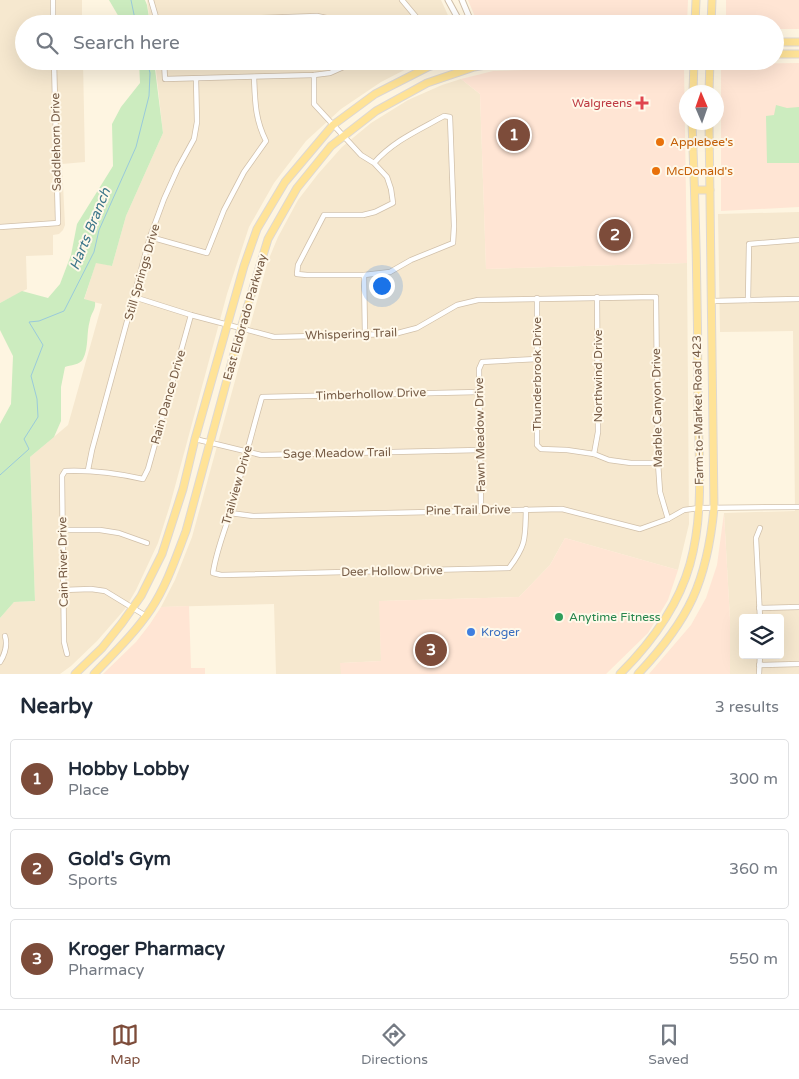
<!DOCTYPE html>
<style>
:root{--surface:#fff;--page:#f6f6f7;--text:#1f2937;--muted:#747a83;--line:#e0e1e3;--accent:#7d4c3a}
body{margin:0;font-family:"Varela Round",sans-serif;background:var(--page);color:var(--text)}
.controls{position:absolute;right:15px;bottom:15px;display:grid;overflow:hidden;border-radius:5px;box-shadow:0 5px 20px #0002}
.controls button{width:45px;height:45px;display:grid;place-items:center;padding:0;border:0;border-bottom:1px solid var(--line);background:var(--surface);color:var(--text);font:25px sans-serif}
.compass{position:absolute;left:679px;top:85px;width:45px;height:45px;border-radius:50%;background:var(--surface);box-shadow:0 5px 20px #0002;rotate:358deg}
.you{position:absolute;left:381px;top:285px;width:18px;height:18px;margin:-12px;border:4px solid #fff;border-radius:50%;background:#1a73e8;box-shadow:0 0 0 8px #1a73e833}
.badge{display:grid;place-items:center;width:32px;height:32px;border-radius:50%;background:var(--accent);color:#fff;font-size:16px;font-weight:700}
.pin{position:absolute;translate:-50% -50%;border:2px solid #fff;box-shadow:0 1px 5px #0006}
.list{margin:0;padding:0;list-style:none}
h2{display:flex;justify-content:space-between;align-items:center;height:65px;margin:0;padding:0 20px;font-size:21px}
h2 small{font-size:16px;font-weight:400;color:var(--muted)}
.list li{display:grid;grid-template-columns:32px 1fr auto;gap:15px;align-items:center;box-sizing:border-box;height:80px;margin:0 10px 10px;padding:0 10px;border:1px solid var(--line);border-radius:5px}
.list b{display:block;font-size:19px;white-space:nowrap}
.list p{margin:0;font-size:16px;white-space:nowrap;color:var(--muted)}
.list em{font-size:16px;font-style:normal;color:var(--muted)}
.icon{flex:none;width:28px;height:28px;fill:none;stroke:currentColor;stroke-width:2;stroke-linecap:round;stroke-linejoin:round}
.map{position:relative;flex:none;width:799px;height:674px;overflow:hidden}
.search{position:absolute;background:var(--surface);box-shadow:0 5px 20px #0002;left:15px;right:15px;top:15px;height:55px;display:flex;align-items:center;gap:12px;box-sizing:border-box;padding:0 18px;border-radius:28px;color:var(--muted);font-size:19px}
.sheet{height:335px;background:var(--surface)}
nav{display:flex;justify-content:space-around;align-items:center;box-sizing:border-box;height:70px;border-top:1px solid var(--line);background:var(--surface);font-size:14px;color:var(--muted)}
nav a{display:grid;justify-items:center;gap:2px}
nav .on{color:var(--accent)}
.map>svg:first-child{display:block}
</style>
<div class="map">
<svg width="799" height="674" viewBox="0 0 799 674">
<rect width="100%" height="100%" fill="#fef5e1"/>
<g fill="#f6e8cf" fill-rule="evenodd">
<path d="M0,0h82v24h-58v37h59l2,101 -23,2 3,61 -2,5 -4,4 -6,1v20l-27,1 1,33 -27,14z"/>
<path d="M147,0h294l11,24h-302z"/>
<path d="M155,61h267l-41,21 -40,27 -35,32 -32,42 -25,44 -22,67 -57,211 -12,38 -22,47 -11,19 -28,32 -26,25 -11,8h-60v-56l14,-16 21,-1 -5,-144 38,-32 34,-121 -18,-4 12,-38 16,4 14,-50 37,-83z"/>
<path d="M461,79l19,15 6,175 201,-6 2,261 -11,46 -113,-32 -15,27 -31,32 -139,4 1,60 -40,2v11h-65l-2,-70 -113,3 14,-27 17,-43 76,-276 10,-24 20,-37 20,-26 24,-27 29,-24 37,-23 34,-15z"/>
<path d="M799,212v462h-69v-55l-6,-106 71,-2 -2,-180 -73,1 -2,-118zM743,618h37v37h-37z"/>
</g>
<g fill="#ffe5d4">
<path d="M468,0h220l-1,23 -209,1z"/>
<path d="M726,0h73v29h-24v-5h-49z"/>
<path d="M799,63v144l-78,4v-147z"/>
<path d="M684,65l3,198 -201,6 -6,-175 -19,-15 32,-8z"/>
<path d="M724,513l6,106v55h-81l42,-49 15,-27 11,-33z"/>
<path d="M565,538l113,32 -10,30 -20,33 -42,41h-265l-1,-11 41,-2 -2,-60 140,-4 31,-32z"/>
<path d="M189,606l2,62h14v6h-102l33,-32 14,-18 11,-17z"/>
</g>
<g fill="#ccecbf">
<path d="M109,0h36l2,5 3,19h-27z"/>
<path d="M139,61h15l9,72 -37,83 -14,50 -16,-3 -12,36 11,3c1,8 -4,11 -5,18 -4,13 -1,27 -7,39 -3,6 -13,6 -18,8l-4,20v34l-7,16 -24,20 5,144 -21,1 -14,16v-194l11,-20 2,-48 -13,-26v-27l22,-12 26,7 12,-14 11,-29 6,-31 36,-58 -1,-42 9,-17 19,-24z"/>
<path d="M776,105l11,3 12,-1v56h-32l-1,-47 8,-1z"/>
</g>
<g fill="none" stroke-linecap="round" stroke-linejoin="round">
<g stroke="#9acadb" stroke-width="1">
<path d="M131,0l5,24"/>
<path d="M0,475l29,-26 -5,-10 14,-22 -1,-18 -6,-23 12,-31 -14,-23 10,-1 25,-10 30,-59 5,-22 37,-83 13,-51 1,-23 -3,-12"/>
</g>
<defs>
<g id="minor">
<path d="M53,0v24"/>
<path d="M151,0l7,24"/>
<path d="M402,0l15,18 1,6"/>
<path d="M160,24l12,-3 145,-5 14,3 8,5"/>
<path d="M164,61l1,18 149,-4 16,-2 27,-12"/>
<path d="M314,75v29l47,51 13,8 13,14 4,12 2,14 -18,9 -12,3h-39l-26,50 -1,9 10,1h57l26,-3 21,-12 42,-17 1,-17 -4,-109 -6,-1c-25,14 -51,25 -70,47"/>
<path d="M0,227l58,-4 -4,-162"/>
<path d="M150,237l57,16 17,-43 20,-38 22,-31c-11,-22 -11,-40 -12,-64"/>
<path d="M364,275l1,60"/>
<path d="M134,297l57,18 83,22 120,-3 23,-6 40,-23 21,-5 178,-3 2,166 2,29 8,27"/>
<path d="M537,298v147l4,4 26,1 27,4 15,6 22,3h27"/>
<path d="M748,300l1,-56 50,-4"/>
<path d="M711,301l88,-2"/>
<path d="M479,392l-217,5c-11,39 -21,78 -32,116 -6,20 -14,39 -17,60l8,2 288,-7c18,-24 16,-30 17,-59"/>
<path d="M195,439l66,16 219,-5"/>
<path d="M594,454l4,-22 -1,-135"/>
<path d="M88,470l4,-20 58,-213 14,-38 14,-31 16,-29 3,-17 -1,-43"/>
<path d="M481,509l-2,-140 3,-7 55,-3"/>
<path d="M230,513l23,3 309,-7 78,20 28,-10 16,-9 15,-2 100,-1"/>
<path d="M63,530h37l19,3 28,10"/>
<path d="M63,590l28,-1 14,2 41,25"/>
<path d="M759,608l40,-1"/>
<path d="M760,618l-4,-80 4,-10"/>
<path d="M67,654l-3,-12 -2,-166 3,-5c27,-1 51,2 78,8l5,-10 43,-154"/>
<path d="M0,662c5,-8 8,-16 5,-26"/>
<path d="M759,665l40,-1"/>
<path d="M759,674l1,-19"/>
</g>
<g id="tertiary">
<path d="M448,0l13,24"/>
<path d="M462,0l10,24"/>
</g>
<g id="primary">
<path d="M695,24l1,-24"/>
<path d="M711,24l1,-24"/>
<path d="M775,42h24"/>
<path d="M775,54h24"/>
<path d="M693,92l1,-31"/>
<path d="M709,92l1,-31"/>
<path d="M695,190h15"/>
<path d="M75,674l27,-26 20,-25 19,-27 21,-42 21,-65 12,-50 49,-173 13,-37 28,-47 48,-57 42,-31 53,-27 18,-6"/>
<path d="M94,674c20,-21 41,-41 57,-65 16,-24 25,-52 35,-78l55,-203 27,-89 29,-51 34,-42 45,-35 51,-28 47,-16 35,-6"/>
<path d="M620,674c32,-32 58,-67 70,-110 14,-50 9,-104 8,-154 0,-96 -2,-192 -6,-288"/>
<path d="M638,674c51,-54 69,-92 76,-166l-5,-386"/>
</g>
</defs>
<use href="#minor" stroke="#d1c0aa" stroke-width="6"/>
<use href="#tertiary" stroke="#d1c0aa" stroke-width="7"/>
<use href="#primary" stroke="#ded8d3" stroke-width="9"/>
<use href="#minor" stroke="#fff" stroke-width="4.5"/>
<use href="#tertiary" stroke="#fff" stroke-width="5"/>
<use href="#primary" stroke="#ffe397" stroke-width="7"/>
</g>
<path fill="#e0444e" stroke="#fff8e9" stroke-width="2" d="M639.5 95.5h5v5h5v5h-5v5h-5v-5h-5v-5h5z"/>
<g fill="#e8710a" stroke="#fff8e9" stroke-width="2">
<circle cx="660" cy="142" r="5"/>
<circle cx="656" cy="171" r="5"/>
</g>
<circle fill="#2e9e5b" stroke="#fff8e9" stroke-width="2" cx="559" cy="617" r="5"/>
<circle fill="#3f7fe0" stroke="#fff8e9" stroke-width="2" cx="471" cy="632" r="5"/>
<g text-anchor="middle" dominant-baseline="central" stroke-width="4" stroke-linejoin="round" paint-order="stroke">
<g font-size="12" fill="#be3a42" stroke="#fff8e9" text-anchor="end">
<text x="632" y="103">Walgreens</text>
</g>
<g font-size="12" fill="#775c46" stroke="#fff8e9">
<text transform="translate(56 142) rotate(-91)">Saddlehorn Drive</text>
<text transform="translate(142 272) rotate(-74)">Still Springs Drive</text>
<text transform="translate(245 317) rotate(-74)">East Eldorado Parkway</text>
<text transform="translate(351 334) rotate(-2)">Whispering Trail</text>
<text transform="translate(537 374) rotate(-90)">Thunderbrook Drive</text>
<text transform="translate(598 376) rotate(-90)">Northwind Drive</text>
<text transform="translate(371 394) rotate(-2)">Timberhollow Drive</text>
<text transform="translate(168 397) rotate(-74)">Rain Dance Drive</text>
<text transform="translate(657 408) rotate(-91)">Marble Canyon Drive</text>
<text transform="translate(698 410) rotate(-91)">Farm-to-Market Road 423</text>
<text transform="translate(480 435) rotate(-91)">Fawn Meadow Drive</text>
<text transform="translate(337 453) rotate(-1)">Sage Meadow Trail</text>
<text transform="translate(237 485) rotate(-74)">Trailview Drive</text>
<text transform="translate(468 510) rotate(-1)">Pine Trail Drive</text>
<text transform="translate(63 562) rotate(-91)">Cain River Drive</text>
<text transform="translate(392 571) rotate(-1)">Deer Hollow Drive</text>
</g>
<g font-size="12" fill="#c56008" stroke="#fff8e9" text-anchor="start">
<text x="670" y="142">Applebee's</text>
<text x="666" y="171">McDonald's</text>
</g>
<g font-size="12" fill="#27864d" stroke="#fff8e9" text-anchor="start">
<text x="569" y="617">Anytime Fitness</text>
</g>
<g font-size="12" fill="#366cbe" stroke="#fff8e9" text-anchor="start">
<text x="481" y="632">Kroger</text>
</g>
<g font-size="14" font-style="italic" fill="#3e778b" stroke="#fff8e9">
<text transform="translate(90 229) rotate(-68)">Harts Branch</text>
</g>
</g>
</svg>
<div class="controls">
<button><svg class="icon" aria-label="layers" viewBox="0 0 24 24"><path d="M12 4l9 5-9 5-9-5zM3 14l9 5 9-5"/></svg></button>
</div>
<svg class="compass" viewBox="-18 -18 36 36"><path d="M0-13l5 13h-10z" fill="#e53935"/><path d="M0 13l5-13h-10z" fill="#747a83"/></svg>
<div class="you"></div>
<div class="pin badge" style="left:514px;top:135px">1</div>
<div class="pin badge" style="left:615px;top:235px">2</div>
<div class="pin badge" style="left:431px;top:650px">3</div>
<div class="search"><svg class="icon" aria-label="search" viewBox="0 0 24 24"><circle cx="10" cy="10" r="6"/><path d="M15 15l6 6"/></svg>Search here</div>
</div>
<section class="sheet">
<h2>Nearby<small>3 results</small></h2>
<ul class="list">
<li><span class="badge">1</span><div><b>Hobby Lobby</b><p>Place</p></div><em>300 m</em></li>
<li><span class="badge">2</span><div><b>Gold's Gym</b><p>Sports</p></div><em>360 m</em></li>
<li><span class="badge">3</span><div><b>Kroger Pharmacy</b><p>Pharmacy</p></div><em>550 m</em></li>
</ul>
</section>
<nav>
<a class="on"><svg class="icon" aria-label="map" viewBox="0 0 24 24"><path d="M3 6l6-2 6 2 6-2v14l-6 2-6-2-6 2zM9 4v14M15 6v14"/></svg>Map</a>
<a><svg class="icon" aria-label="directions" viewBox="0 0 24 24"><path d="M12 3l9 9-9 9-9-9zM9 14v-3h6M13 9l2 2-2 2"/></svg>Directions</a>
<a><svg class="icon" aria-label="saved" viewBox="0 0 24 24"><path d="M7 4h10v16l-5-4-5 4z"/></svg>Saved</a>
</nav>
